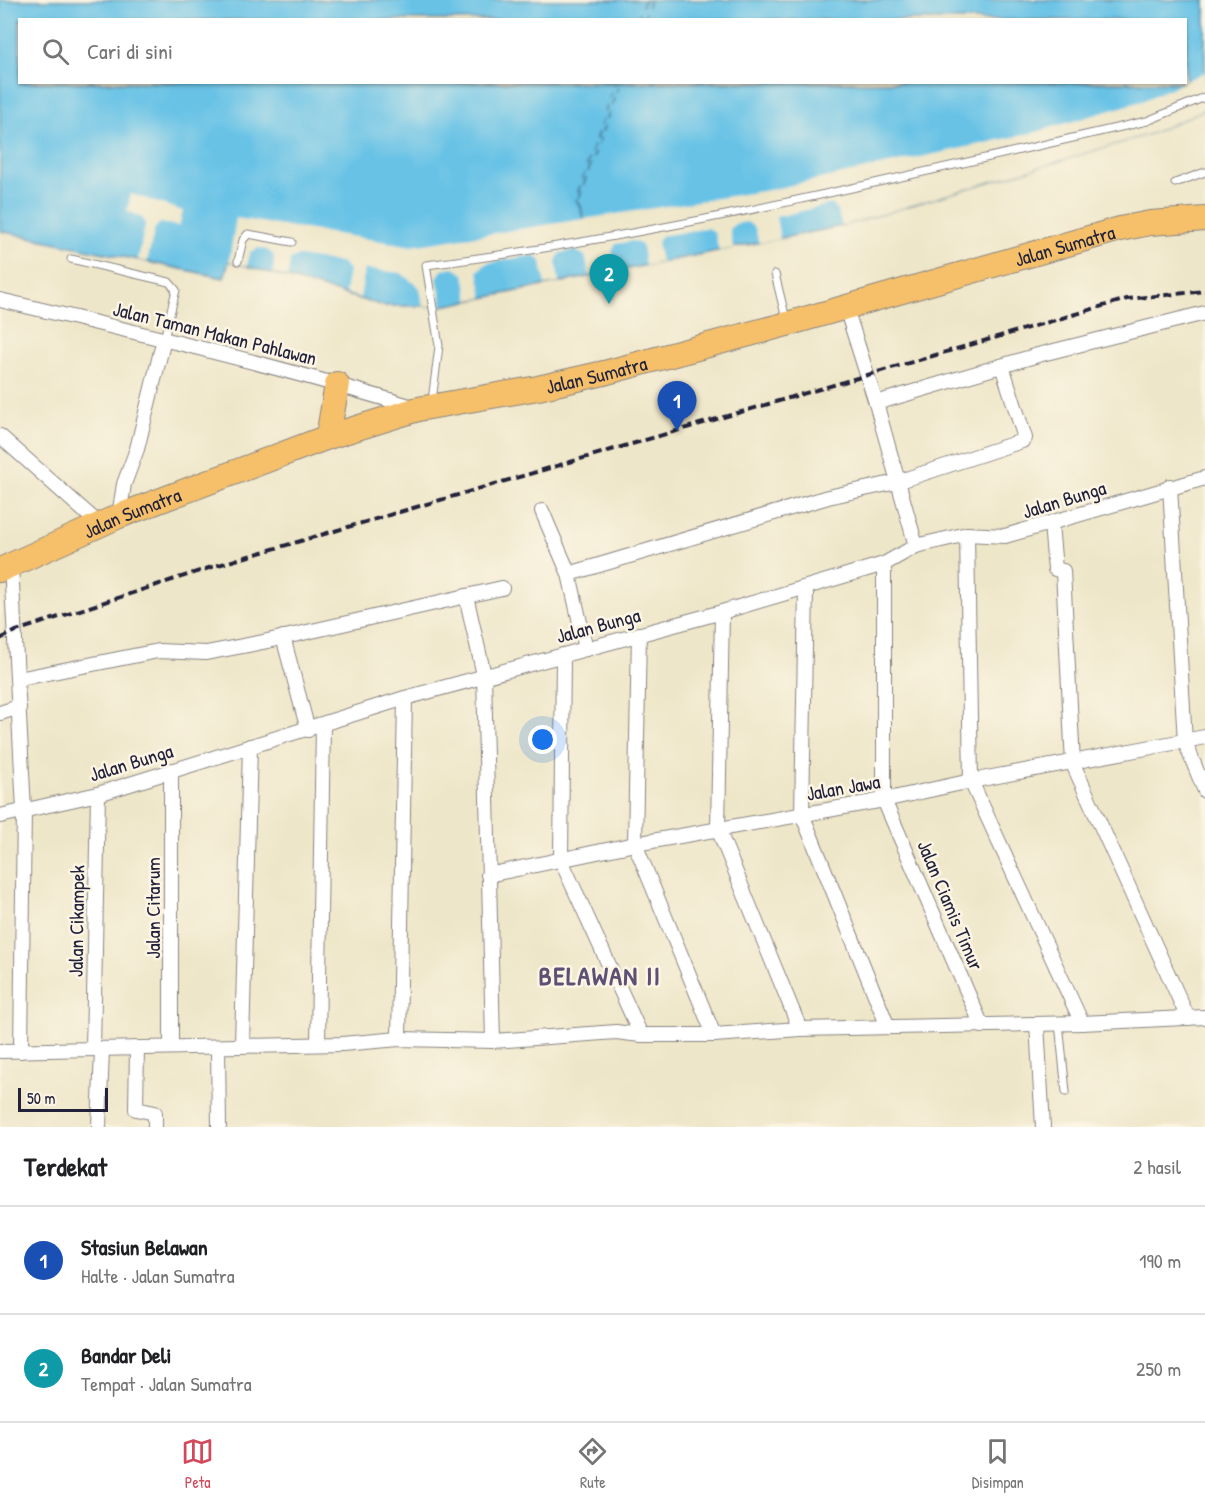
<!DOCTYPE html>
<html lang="id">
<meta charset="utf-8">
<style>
:root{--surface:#fff;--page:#f6f6f6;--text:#202124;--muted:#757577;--line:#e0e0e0;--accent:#d1495b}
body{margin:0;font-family:"Patrick Hand",sans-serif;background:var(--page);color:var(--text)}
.scale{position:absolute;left:18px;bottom:15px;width:90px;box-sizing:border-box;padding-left:6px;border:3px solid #22223b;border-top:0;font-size:16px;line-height:21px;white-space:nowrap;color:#22223b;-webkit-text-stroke:4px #fcf5e5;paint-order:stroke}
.you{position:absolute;left:543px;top:740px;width:21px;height:21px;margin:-15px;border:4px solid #fff;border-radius:50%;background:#1a73e8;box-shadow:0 0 0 9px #1a73e833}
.badge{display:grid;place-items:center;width:39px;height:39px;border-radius:50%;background:var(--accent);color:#fff;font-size:20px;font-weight:700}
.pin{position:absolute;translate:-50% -50px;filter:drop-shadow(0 2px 3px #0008)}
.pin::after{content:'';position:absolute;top:32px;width:21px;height:18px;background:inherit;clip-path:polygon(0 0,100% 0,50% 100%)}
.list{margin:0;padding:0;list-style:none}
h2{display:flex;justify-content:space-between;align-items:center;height:78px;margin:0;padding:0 24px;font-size:26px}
h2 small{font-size:20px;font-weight:400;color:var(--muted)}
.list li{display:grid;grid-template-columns:39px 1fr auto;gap:18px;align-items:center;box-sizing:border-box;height:108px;padding:0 24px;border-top:2px solid var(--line)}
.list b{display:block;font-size:22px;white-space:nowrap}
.list p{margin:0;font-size:20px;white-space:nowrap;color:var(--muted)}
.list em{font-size:20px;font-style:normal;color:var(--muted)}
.icon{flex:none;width:33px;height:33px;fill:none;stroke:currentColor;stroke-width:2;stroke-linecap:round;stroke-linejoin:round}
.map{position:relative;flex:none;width:1205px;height:1127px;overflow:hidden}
.search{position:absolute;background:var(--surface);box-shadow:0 2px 4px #0004;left:18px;right:18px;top:18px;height:66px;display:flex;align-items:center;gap:15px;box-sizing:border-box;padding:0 21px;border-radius:0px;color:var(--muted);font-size:22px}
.sheet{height:294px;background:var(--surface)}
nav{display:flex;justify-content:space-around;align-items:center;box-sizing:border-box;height:84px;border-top:2px solid var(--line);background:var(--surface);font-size:16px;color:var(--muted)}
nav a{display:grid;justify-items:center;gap:3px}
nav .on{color:var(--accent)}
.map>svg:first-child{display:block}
</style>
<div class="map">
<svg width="1205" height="1127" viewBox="0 0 1205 1127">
<rect width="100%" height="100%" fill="#fcf5e5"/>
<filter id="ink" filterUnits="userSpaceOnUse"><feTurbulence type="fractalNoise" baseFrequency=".0167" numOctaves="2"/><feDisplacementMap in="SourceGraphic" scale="12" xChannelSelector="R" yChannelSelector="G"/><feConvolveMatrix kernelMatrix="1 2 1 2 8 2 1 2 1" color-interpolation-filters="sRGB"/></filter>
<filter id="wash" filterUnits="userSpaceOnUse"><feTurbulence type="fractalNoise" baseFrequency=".008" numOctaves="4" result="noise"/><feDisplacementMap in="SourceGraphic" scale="24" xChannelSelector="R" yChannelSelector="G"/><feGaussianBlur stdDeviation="1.35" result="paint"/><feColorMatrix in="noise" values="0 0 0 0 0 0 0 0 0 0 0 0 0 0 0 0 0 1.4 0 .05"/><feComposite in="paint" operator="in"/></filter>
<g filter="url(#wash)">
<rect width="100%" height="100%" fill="#eee6c8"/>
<path fill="#68c2e6" stroke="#457290" stroke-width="1.5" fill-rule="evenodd" d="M0,0h1205v109l-53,24 -310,93 -399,80h-59l-155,-45 -5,17 -224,-47zM20,20h1166v62h-1166z"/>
<g fill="#eee6c8">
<path d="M1205,72v37l-53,24 -310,93 -4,-14 -6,-8 -56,13 4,22 -21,4 -4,-15 -8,-6 -12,2 -5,5 3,19 -14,3 -4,-17 -6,-6 -48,8 -4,6 4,20 -16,4 -3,-21 -9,-4 -17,3 -4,7 5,20 -27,5 -5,-20 -10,-6 -15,3 -4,8 3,22 -14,2 -4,-24 -7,-6 -47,8 -9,8 5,27 -14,2 -5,-26 -10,-6 -12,2 -5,8 6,28h-20l-3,-18 -19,-15 -36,-4 -5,29 -15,-5 4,-23 -6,-7 -44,-7 -9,4 -2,17 -15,-4 1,-17 -6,-6 -10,-2 -8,4 -3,14 -18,-5 7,-43 176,28 357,-56 267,-58 106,-31z"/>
<path d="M131,194l52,17 -4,15 -19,-3 -5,5 -8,34 -9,-2 7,-35 -3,-8 -15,-6z"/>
</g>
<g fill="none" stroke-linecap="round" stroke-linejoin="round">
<g stroke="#3a5a77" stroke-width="1.5" stroke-dasharray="8 6" stroke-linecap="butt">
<path d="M637,20l7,-20"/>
<path d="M643,20l7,-20"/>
<path d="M582,212l-3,-14 41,-116"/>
<path d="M584,219l-8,-21 39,-116"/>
</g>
</g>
</g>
<g filter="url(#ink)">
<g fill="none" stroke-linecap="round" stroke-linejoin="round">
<defs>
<g id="lane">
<path d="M1175,183l30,-11"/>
<path d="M71,259l98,23 7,8 -12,49"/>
<path d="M238,261l5,-21 5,-6 44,8"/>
<path d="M775,274l11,45"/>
<path d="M432,401l7,-55 -13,-81c243,-30 482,-90 721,-144l58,-24"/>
<path d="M1059,1023l7,69"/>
</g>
<g id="street">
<path d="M0,300c140,33 279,66 416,108"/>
<path d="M846,308l30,95 40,143"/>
<path d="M876,403l162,-48 167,-42"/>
<path d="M0,436l99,88"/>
<path d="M1170,486l15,256 20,49"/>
<path d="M542,511l27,63 17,75"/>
<path d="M119,516l5,-32 13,-35 27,-110"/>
<path d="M1051,524l4,45 8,2 10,193 115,254"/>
<path d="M967,534l4,247 111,242"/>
<path d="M884,564v236l98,226"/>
<path d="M11,565l13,245 -3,241"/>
<path d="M569,574l259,-77 69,-15 125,-41 3,-3 -23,-72"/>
<path d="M806,589l-4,225 86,213"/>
<path d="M466,596l18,79 9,366"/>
<path d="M722,612l-4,217 82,200"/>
<path d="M639,634l-4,210 79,191"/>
<path d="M283,637l25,93"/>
<path d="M563,655l-2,205 80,175"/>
<path d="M18,679l140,-28 48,2 57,-11 239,-54"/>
<path d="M0,713l19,-6"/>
<path d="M171,770v277"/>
<path d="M0,816l98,-22 307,-96 317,-86 162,-48 32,-18 51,-12 38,2 200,-58"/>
<path d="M488,875l147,-31 249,-44 87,-19 234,-44"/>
<path d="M1037,1024l6,103"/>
<path d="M399,1039l6,-341"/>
<path d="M318,1043l5,-319"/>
<path d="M242,1045l8,-299"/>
<path d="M218,1047l1,80"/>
<path d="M137,1048l-1,61 19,4v14"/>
<path d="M93,1049l5,-255"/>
<path d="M0,1051l342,-7 57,-5 94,2 123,-9 25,3h73l86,-6 282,-6 123,-6"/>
<path d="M99,1127l3,-77"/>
</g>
<g id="highway">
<path d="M328,437l9,-53"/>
<path id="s1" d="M0,570l119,-54 209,-79 90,-28 120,-21 66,-15 183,-49 333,-95 30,-6 55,-4"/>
</g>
</defs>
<use href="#lane" stroke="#888482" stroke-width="9"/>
<use href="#street" stroke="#888482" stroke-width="16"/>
<use href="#highway" stroke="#888482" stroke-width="26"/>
<use href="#lane" stroke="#fff" stroke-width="7"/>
<use href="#street" stroke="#fff" stroke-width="14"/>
<use href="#highway" stroke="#f6c06b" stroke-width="24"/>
<path stroke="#22223b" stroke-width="4" stroke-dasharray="9 4.5" stroke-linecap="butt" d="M0,639l16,-8 199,-65 912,-267 78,-8"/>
</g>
</g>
<g text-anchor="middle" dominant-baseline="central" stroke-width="5" stroke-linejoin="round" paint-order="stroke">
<g font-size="20" fill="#22223b" stroke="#fcf5e5">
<text stroke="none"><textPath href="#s1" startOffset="1116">Jalan Sumatra</textPath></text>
<text transform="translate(215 333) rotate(14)">Jalan Taman Makan Pahlawan</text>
<text stroke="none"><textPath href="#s1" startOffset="630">Jalan Sumatra</textPath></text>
<text transform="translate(1064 499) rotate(-17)">Jalan Bunga</text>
<text stroke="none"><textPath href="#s1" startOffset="144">Jalan Sumatra</textPath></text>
<text transform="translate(598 625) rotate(-15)">Jalan Bunga</text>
<text transform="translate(131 762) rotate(-17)">Jalan Bunga</text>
<text transform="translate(843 787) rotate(-10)">Jalan Jawa</text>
<text transform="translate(951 905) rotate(67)">Jalan Ciamis Timur</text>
<text transform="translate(152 908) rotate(-90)">Jalan Citarum</text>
<text transform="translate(76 921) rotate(-89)">Jalan Cikampek</text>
</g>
<g font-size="26" font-weight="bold" letter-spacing="1.5" fill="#5c5174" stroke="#fcf5e5">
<text x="600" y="975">BELAWAN II</text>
</g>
</g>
</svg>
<div class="scale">50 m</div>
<div class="you"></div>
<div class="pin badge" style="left:677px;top:431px;background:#1a4fb4">1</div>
<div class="pin badge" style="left:609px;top:304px;background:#0f9aa8">2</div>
<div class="search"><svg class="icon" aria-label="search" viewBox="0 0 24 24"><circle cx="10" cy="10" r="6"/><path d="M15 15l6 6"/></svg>Cari di sini</div>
</div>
<section class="sheet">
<h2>Terdekat<small>2 hasil</small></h2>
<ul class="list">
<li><span class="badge" style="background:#1a4fb4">1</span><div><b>Stasiun Belawan</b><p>Halte · Jalan Sumatra</p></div><em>190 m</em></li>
<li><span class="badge" style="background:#0f9aa8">2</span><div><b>Bandar Deli</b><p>Tempat · Jalan Sumatra</p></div><em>250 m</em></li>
</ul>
</section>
<nav>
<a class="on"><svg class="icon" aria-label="map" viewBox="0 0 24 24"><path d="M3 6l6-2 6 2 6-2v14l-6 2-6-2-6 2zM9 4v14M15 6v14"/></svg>Peta</a>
<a><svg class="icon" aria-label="directions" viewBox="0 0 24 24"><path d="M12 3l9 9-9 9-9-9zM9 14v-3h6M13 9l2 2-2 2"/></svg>Rute</a>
<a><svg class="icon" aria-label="saved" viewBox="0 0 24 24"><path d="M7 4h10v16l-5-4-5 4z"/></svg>Disimpan</a>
</nav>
